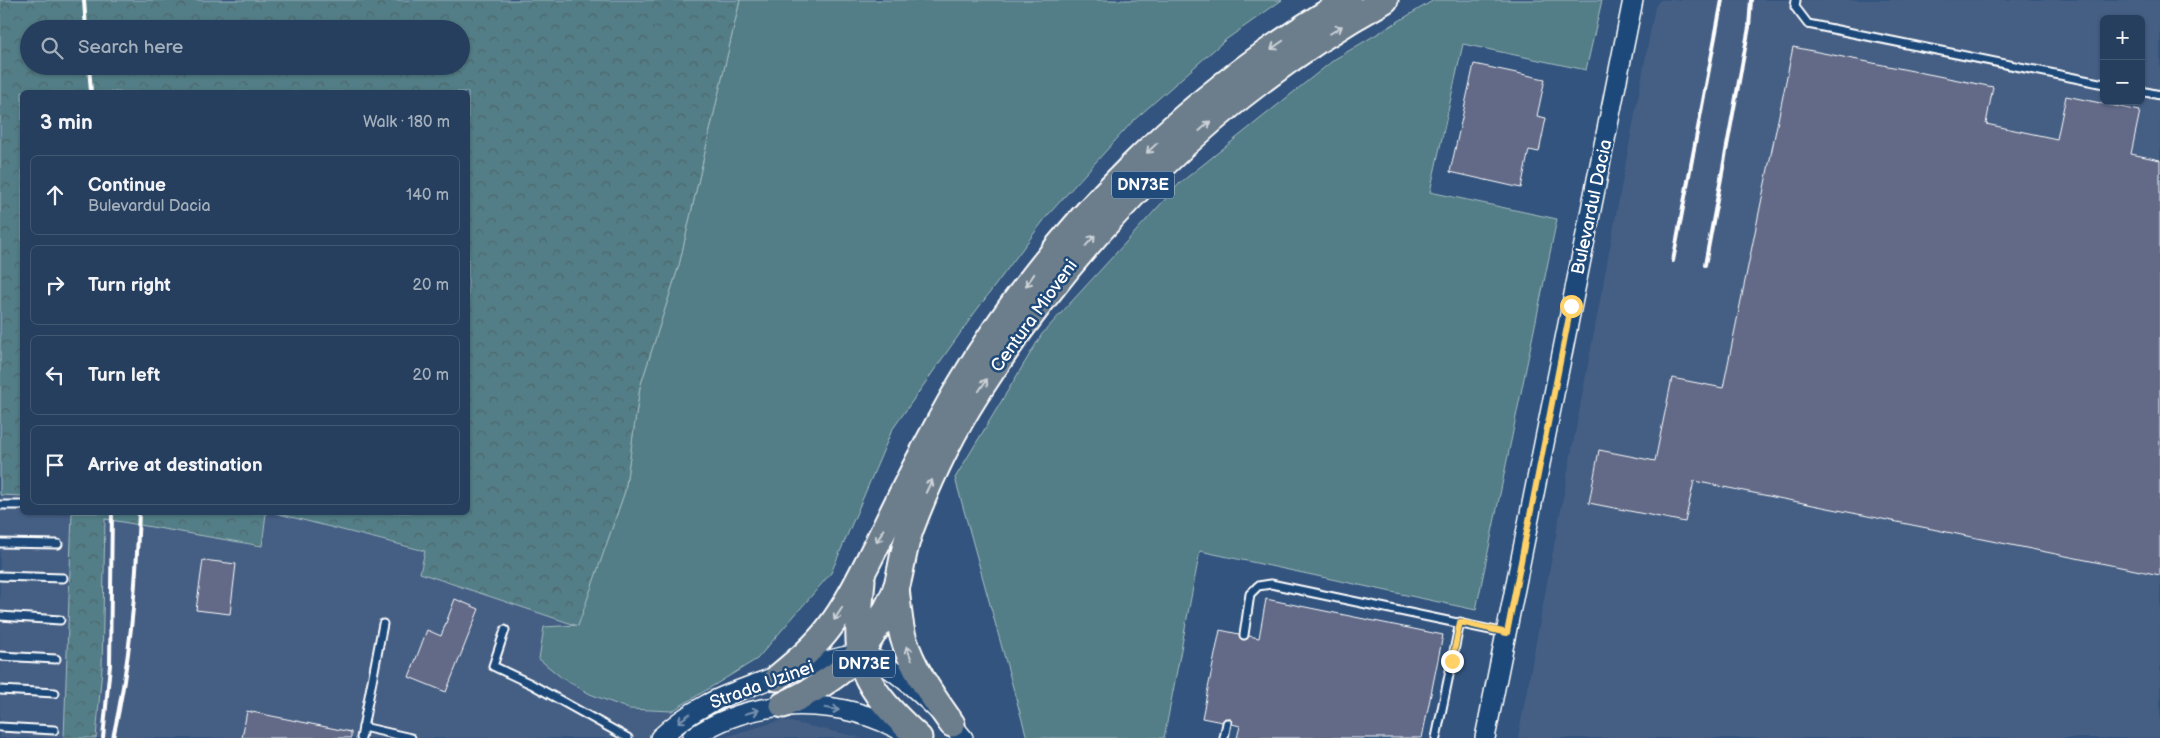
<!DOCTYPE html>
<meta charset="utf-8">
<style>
:root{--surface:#263f5e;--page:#324a67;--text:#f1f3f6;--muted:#a4afbc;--line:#425873}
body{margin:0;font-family:"Balsamiq Sans",sans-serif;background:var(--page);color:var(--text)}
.controls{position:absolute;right:15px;top:15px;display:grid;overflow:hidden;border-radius:8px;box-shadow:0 1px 4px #0004}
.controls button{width:45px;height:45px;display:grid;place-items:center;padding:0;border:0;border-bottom:1px solid var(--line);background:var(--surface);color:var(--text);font:25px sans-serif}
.stop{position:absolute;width:15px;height:15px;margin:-11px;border:4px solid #ffd166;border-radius:50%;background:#fff}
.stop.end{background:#ffd166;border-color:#fff;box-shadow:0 1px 5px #0008}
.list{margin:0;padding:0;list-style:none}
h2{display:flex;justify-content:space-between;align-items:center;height:65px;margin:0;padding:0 20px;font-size:21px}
h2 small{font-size:16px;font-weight:400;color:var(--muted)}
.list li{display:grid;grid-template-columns:32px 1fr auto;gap:15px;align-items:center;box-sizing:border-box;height:80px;margin:0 10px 10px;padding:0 10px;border:1px solid var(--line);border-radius:8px}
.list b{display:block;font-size:19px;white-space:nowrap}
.list p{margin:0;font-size:16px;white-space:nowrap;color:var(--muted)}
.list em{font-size:16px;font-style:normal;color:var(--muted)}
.icon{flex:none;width:28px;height:28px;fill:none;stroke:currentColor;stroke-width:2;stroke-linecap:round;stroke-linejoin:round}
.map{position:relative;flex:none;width:2160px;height:738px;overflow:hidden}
.search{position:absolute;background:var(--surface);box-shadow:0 1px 4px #0004;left:20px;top:20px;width:450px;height:55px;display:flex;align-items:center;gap:12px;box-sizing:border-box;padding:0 18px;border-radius:28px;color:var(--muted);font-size:19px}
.panel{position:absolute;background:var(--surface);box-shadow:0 1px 4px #0004;left:20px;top:90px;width:450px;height:425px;border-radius:8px}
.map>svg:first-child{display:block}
</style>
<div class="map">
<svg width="2160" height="738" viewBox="0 0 2160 738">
<defs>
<pattern id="forest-crowns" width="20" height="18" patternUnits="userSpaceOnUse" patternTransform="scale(1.25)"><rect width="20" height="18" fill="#527e87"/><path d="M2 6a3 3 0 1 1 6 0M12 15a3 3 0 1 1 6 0" fill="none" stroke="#4f656a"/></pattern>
</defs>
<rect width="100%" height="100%" fill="#33547e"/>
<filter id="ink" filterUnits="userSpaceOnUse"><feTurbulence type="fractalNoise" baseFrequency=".02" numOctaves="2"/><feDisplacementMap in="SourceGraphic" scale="10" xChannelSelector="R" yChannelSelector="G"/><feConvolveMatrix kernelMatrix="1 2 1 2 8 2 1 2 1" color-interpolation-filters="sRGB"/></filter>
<g filter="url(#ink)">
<g fill="#455e84" fill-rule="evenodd">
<path d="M1660,0h500v738h-642l137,-731zM2104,19h37v82h-37z"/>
<path d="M0,495l22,1v16l50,1 -8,225h-64z"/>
<path d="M266,512l9,1 150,39 -5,21 158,53 -15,52 27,16 39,15 43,2 33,27h-609l6,-70 3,-150 157,28z"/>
<path d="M782,720l81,18h-141z"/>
</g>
<g fill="#527e87" stroke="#a8bec3">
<path d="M740,0h542l-58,41 -91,80 -86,95 -74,99 -81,115 -61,143 -74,86 -85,52 -43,-2 -39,-15 -28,-16 -23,-19 5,-32 34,-2 47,-134 15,-104 39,-122z"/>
<path d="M1434,0h168l-16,70 -123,-26 -33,148 127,27 -81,391 -276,-59 -36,187h-137l-72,-260 87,-144 138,-151 155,-124z"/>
</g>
<g fill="url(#forest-crowns)" stroke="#a8bec3" fill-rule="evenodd">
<path d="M0,0h740l-61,265 -39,122 -15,104 -47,135 -158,-53 5,-22 -150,-38 193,-1v-420h-446v404l-22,-1zM29,29h432v37h-432z"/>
<path d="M72,513h194l-4,33 -157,-27 -3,149 -6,70h-32z"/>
</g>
<g fill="#626a88" stroke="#fff">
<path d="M1793,47l200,40 -7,37 71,15 9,-43 74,15 -9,43 29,6v415l-466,-94 -9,41 -96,-19 10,-53 56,11 17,-83 51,10z"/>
<path d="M1474,64l71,15 -8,37 9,2 -7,34 -10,-2 -8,38 -71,-16z"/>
<path d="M203,560l33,4 -6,50 -34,-4z"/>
<path d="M455,599l24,10 -33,83 -37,-15 18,-47 14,6z"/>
<path d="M1266,599l177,36 -21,103h-185l3,-12 -8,-2 -2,-5 -5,-1 -3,4 -20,-4 18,-88 19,4 4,6 6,-4 10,2z"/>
<path d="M247,711l104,21v6h-109z"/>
</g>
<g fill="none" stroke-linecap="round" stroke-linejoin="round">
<defs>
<g id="lane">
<path d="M1796,0l-1,7 13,17 296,60"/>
<path d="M2141,91l19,4"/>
<path d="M0,505h22"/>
<path d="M0,543l58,1"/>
<path d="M0,576l63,2"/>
<path d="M0,616l60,4"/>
<path d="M505,630l-12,36 38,18 97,54"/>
<path d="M1244,635l6,-41 8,-8 13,-2 234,49"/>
<path d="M0,656l56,3"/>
<path d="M0,690l55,3"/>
<path d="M0,727l54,3"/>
<path d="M363,727l48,11"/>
<path d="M361,738l22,-114"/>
<path d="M1224,738l3,-15"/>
<path d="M1436,738l24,-116"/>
</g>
<g id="secondary">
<path d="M660,738c14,-13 29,-24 46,-33 20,-12 135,-53 155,-50 28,4 84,60 102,83"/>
<path d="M692,738c62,-43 150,-42 215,-4"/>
<path d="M1485,738l148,-738"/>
</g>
<g id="highway">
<path d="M862,580c-2,24 -5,49 -2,73 4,34 35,63 59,85"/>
<path d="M896,588c2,16 3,34 7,49 10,33 30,60 49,87"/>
<path d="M777,678c18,-15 37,-30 52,-50 20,-26 34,-57 49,-86 26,-53 52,-106 82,-157 93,-157 230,-293 388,-385"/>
<path d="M783,705c49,-24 76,-40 101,-91 4,-8 9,-17 12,-25 6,-20 7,-41 15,-61 17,-45 39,-92 65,-133 103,-161 240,-302 409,-395"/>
</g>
</defs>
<use href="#lane" stroke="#fff" stroke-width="11"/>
<use href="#secondary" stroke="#fff" stroke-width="22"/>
<use href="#highway" stroke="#fff" stroke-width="29"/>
<use href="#lane" stroke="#1f4a7a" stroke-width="7"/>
<use href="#secondary" stroke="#1f4a7a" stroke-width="19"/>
<use href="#highway" stroke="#6c7d8c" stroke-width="25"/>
<g stroke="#fff" stroke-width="4">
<path d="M84,0l2,29"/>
<path d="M89,66l2,26"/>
<path d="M1673,261l49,-261"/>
<path d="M1705,265l44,-238 2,-27"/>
<path d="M103,738l7,-73 2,-153"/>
<path d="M113,738c17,-74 23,-150 26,-226"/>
</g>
</g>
<defs><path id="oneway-shaft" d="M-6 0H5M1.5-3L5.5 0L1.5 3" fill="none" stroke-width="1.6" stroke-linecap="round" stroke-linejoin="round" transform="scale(1.25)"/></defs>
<g stroke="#ccd2d7">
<use href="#oneway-shaft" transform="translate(1336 30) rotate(-32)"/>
<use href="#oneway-shaft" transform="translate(1277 45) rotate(145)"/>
<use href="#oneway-shaft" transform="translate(1205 126) rotate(-42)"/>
<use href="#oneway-shaft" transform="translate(1152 148) rotate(137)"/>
<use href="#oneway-shaft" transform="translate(1090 241) rotate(-49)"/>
<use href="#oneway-shaft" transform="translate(1030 280) rotate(125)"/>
<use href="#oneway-shaft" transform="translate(983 385) rotate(-56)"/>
<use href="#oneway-shaft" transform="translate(929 486) rotate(-65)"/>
<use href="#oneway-shaft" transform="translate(880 536) rotate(117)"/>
<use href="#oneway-shaft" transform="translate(838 614) rotate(123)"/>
<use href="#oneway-shaft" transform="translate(909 653) rotate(-111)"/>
</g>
<g stroke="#7992af">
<use href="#oneway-shaft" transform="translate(832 709) rotate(9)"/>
<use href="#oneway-shaft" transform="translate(752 712) rotate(-16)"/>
<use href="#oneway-shaft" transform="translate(684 718) rotate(144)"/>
</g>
</g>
<g fill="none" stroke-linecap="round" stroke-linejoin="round" filter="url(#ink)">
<path stroke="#ffd166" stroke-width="6" d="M1452,661l8,-39 47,11 64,-327"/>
</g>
<g text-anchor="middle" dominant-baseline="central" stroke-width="5" stroke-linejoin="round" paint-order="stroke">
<g fill="#1f4a7a" stroke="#bcc9d7" stroke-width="1">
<rect x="1112" y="171.5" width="62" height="27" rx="4"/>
<rect x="833" y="650.5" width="62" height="27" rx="4"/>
</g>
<g font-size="16" font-weight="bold" fill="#fff">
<text x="1143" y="185">DN73E</text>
<text x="864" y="664">DN73E</text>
</g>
<g font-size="18" fill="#fff" stroke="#1f4a7a">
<text transform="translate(1592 207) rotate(-78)">Bulevardul Dacia</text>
<text transform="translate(1034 316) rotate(-54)">Centura Mioveni</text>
<text transform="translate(762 685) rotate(-20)">Strada Uzinei</text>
</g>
</g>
</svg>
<div class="controls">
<button>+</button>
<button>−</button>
</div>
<div class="stop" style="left:1571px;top:306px"></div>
<div class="stop end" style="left:1452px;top:661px"></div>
<div class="search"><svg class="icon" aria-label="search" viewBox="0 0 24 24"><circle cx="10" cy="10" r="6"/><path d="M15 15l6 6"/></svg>Search here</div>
<section class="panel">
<h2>3 min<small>Walk · 180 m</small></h2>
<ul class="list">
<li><svg class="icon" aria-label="ahead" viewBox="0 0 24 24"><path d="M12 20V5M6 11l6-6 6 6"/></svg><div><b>Continue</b><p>Bulevardul Dacia</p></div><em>140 m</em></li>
<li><svg class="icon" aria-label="right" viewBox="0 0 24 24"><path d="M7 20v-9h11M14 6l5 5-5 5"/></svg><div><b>Turn right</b></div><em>20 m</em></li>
<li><svg class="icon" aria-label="left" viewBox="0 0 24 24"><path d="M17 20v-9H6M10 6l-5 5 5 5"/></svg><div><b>Turn left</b></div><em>20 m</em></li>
<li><svg class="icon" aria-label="arrive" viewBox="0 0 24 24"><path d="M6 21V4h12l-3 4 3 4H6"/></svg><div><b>Arrive at destination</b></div></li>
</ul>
</section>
</div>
